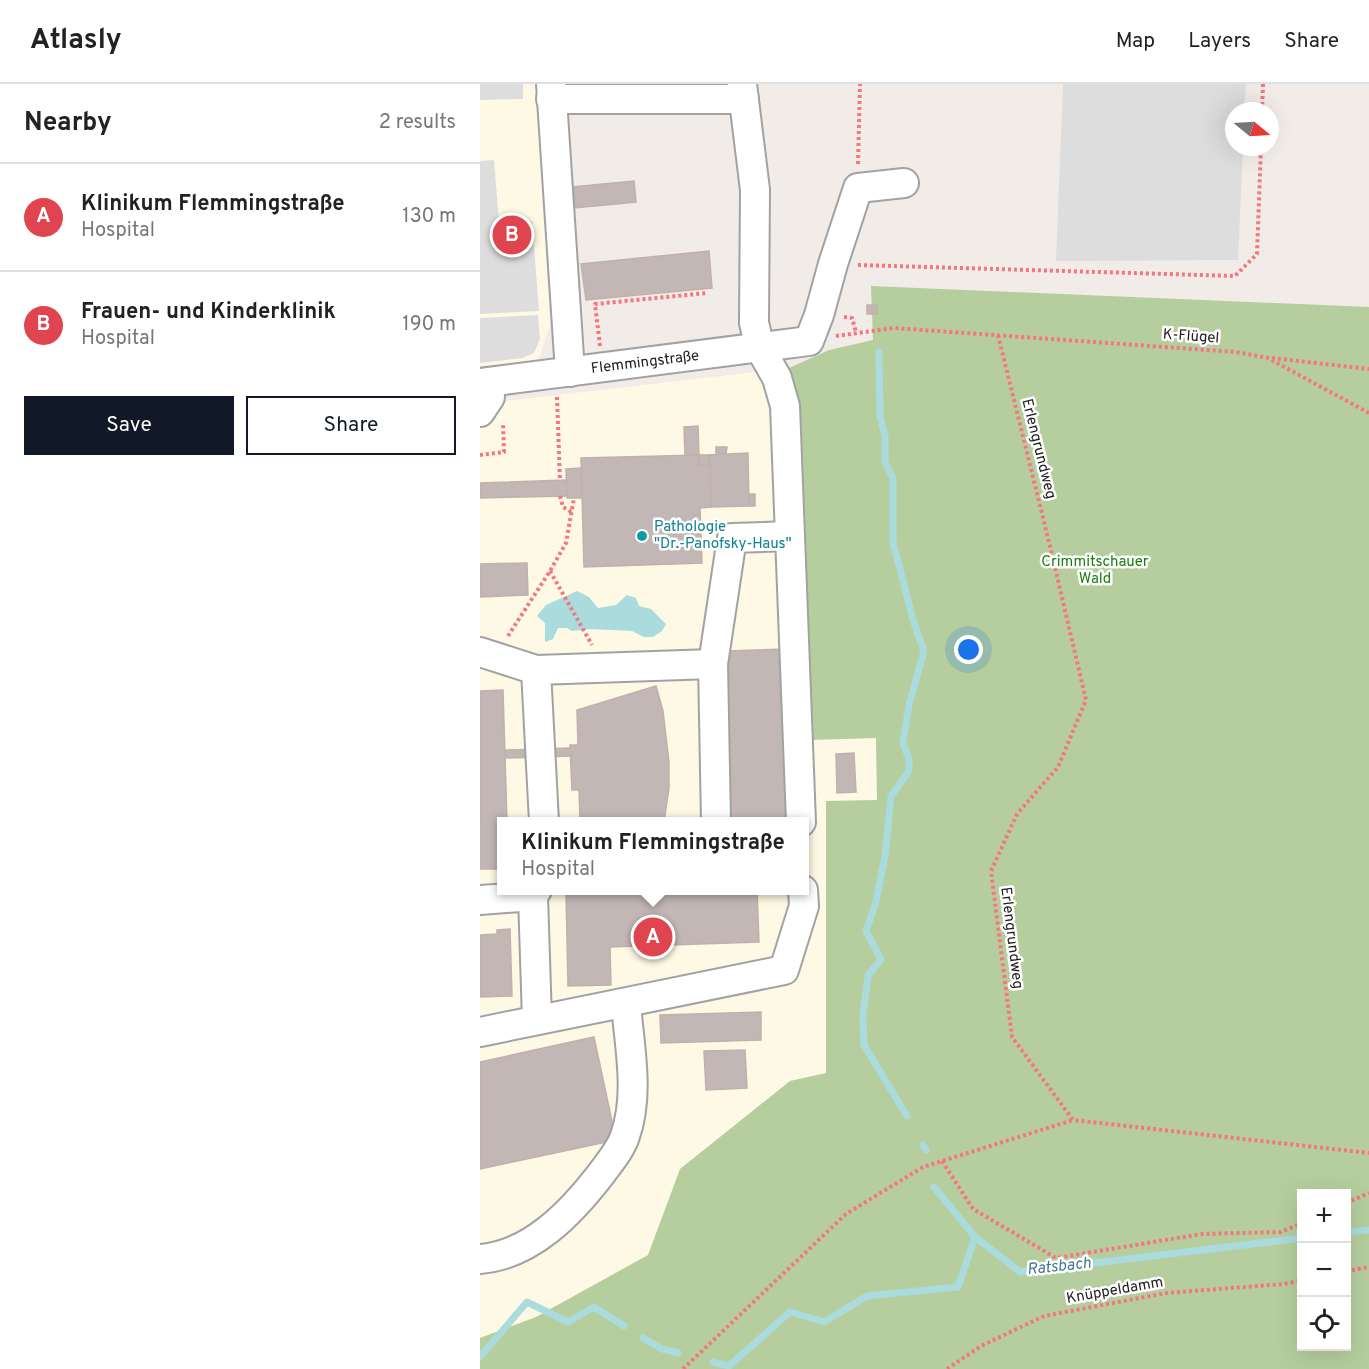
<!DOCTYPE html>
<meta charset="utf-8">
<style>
:root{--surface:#fff;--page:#f2f2f2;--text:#222;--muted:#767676;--line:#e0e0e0;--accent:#111827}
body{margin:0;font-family:Overpass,sans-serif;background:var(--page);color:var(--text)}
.controls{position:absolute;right:18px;bottom:18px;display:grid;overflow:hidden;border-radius:0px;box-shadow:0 6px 24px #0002}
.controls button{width:54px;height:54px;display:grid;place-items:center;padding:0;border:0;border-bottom:2px solid var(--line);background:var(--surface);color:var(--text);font:30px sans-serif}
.compass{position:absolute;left:745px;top:18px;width:54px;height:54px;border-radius:50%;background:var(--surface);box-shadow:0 6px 24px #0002;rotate:108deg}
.you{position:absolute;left:489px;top:566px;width:21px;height:21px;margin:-15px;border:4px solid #fff;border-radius:50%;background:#1a73e8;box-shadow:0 0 0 9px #1a73e833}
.badge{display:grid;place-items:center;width:39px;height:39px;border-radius:50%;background:var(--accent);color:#fff;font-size:20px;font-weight:700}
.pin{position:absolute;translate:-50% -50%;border:3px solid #fff;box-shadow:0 2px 6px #0006}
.popup{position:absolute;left:17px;top:733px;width:312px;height:78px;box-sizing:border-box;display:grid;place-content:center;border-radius:0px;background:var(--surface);filter:drop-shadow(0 2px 4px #0005);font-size:20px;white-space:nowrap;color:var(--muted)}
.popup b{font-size:22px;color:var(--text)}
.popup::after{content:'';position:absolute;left:50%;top:100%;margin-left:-12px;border:12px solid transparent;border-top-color:var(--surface)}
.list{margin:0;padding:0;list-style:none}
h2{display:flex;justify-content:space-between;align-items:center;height:78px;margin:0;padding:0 24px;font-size:26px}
h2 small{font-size:20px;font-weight:400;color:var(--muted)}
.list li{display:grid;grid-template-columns:39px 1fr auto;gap:18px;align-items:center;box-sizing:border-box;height:108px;padding:0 24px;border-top:2px solid var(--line)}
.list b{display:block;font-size:22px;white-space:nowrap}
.list p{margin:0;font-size:20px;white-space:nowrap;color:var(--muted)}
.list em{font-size:20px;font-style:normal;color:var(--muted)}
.actions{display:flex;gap:12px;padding:18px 24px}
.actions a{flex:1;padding:14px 0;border:2px solid var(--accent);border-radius:0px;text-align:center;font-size:21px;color:var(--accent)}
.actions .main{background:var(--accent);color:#fff}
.icon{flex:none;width:33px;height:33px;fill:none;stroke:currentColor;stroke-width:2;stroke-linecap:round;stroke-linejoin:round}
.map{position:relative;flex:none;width:889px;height:1285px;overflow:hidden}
header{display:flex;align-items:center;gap:36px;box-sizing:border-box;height:84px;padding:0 30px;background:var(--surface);border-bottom:2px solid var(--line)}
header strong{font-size:28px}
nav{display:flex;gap:33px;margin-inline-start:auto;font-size:21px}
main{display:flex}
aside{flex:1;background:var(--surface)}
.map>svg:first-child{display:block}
</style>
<header>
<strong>Atlasly</strong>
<nav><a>Map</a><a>Layers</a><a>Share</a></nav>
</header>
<main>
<aside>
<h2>Nearby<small>2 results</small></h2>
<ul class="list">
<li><span class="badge" style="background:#e0444e">A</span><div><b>Klinikum Flemmingstraße</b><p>Hospital</p></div><em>130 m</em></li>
<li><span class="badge" style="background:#e0444e">B</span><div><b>Frauen- und Kinderklinik</b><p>Hospital</p></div><em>190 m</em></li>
</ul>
<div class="actions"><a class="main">Save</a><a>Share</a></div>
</aside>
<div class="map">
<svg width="889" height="1285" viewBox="0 0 889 1285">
<rect width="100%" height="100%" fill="#f1ece8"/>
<g fill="#fef9e4" fill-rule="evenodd">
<path d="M0,0h57l13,241 -12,36 -58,5z"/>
<path d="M309,284l21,371 66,-1 1,62 -51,2v271l-36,8 -110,88 -31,86 -113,62 -56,21v-934zM21,738h303v68h-303z"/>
</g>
<path fill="#b6ce9e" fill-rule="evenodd" d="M391,202l498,21v1062h-889v-31l56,-21 112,-62 32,-86 110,-88 36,-8v-272l51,-1 -1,-62 -66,2 -21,-372 40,-18 44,-10zM822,1110h44v152h-44z"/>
<g fill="#ddd">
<path d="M0,0h43v15l-43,1z"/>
<path d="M583,0h183l-2,27h-10v36h9l-5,113 -182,1z"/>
<path d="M14,76l5,62 33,-1 7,90 -59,3v-153z"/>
<path d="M58,231l2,24 -6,14 -12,5 -42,5v-45z"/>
</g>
<path fill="#aadbdd" d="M97,507l12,6 9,11 18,-3 11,-10 9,3 3,8 12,3 15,15 -4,7 -9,6h-9l-12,-6 -42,-2 -18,2 -5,-3h-9l-5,11 -8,3v-19l-8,-7 9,-11z"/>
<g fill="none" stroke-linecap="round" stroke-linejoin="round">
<g stroke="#aadbdd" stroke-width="7">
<path d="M399,268l1,64 5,21v25l8,16v64l20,78 11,31 -15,54 -6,38 6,16v12l-18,25 -6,60 -9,46 -10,29 15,28 -13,17 -5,38 1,31 43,71"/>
<path d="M443,1061l3,5"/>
<path d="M454,1103l41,50"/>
<path d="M866,1148l23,-2"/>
<path d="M163,1254l19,11 16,4"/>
<path d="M0,1273l47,-55 41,20 26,-15 30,19"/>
<path d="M233,1278l16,4 61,-54 34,10 43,-26 91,-9 17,-50 45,35 282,-34"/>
</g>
</g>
<g fill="#c2b7b4" stroke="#c2b0ab" stroke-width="1.5">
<path d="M154,97l2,21 -62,6 -2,-21z"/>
<path d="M229,167l3,37 -126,12 -5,-36z"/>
<rect x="387" y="221" width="10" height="9"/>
<path d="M218,342l1,29h-14l-1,-28z"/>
<path d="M236,363h11l-1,7h-10z"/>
<path d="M268,369l1,53 -38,1 -2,-52z"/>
<path d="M219,371v10h11l1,42 -11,1 2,55 -118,4 -3,-109z"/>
<path d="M219,371h10l1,10h-11z"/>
<path d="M101,384l1,30h-15l-1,-29z"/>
<path d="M86,396l1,16 -87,2v-15z"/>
<rect x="269" y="410" width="6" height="12"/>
<path d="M47,479l1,32 -48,2v-33z"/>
<path d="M305,565l5,173h-59l-5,-171z"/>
<path d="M176,602l7,25 6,51v26l-5,34h-72l-12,-3 -1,-29h-7l-2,-42v-3h8l-1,-35z"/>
<path d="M23,606l4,132h-6v47h-21v-178z"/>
<path d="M90,664l1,8 -66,2 -1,-8z"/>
<path d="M374,669l2,39 -19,1 -1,-39z"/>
<path d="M115,806h11v3l151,-3 2,52 -149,5 1,38 -43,1 -2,-92 29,-1z"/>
<path d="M30,845l2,67 -32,1v-62l17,-1v-4z"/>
<path d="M281,928v28l-100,3 -1,-28z"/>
<path d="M114,953l22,103 -136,29v-107z"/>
<path d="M265,966l2,38 -41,2 -2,-39z"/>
</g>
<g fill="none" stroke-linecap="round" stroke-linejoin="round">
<defs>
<g id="minor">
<path d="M71,0l19,288"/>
<path d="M262,0l13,106 -1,133 6,25 17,30 8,28 16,416"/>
<path d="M71,15h193"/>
<path d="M0,299l329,-42 10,-26 14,-51 25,-76 46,-5"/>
<path d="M0,328l10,-15 -1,-15"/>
<path d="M0,568l56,18"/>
<path d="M233,580l3,158"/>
<path d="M64,738l-8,-152 177,-6 19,-126 58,-2"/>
<path d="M0,816l53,-4"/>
<path d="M57,936l-4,-124 4,-6"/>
<path d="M0,948l304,-62 20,-64 -1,-16"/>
<path d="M0,1175c51,-4 91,-46 121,-85 8,-11 20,-25 24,-38 15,-43 4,-90 1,-133"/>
</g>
</defs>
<use href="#minor" stroke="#a2a2a2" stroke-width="32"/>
<g stroke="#f57580" stroke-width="4" stroke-dasharray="3 3" stroke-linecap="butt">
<path d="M782,27l1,-27"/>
<path d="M378,80l2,-80"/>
<path d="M378,181l377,11 22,-22 4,-107"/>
<path d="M364,233l8,1 4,14"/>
<path d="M518,251l51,207 37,158 -28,67 -41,47 -26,57 21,166 61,83 296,33"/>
<path d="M356,252l58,-8 342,24 32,6 101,55"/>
<path d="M120,262l-5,-42 112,-11"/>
<path d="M792,274l97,11"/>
<path d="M77,313l3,84"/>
<path d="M0,371l24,-3 -1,-29"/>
<path d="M80,412l3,11 10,6"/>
<path d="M70,487l42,74"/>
<path d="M28,552l42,-65 16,-28 8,-45"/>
<path d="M462,1077l31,48 83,49 146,-24 79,-2 21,-9"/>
<path d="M866,1119l23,-10"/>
<path d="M866,1187l23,-4"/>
<path d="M203,1285l163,-155 77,-47 150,-47"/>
<path d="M467,1285l34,-23 63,-30 122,-23 118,-9 18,-4"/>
</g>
<use href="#minor" stroke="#fff" stroke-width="28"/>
</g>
<circle fill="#0f9aa8" stroke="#fff" stroke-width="2" cx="162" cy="452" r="6"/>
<g text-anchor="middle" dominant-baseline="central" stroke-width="5" stroke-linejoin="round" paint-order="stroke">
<g font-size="15" fill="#212121" stroke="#fff">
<text transform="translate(711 253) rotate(4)">K-Flügel</text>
<text transform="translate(165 279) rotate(-7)">Flemmingstraße</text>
<text transform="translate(558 365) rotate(76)">Erlengrundweg</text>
<text transform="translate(531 854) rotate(83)">Erlengrundweg</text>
<text transform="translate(635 1207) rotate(-10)">Knüppeldamm</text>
</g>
<g font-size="15" fill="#0d838f" stroke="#fff" text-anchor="start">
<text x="174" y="443">Pathologie<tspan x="174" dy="17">"Dr.-Panofsky-Haus"</tspan></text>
</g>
<g font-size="15" fill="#1c7e10" stroke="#fff">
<text x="615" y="478">Crimmitschauer<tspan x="615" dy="17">Wald</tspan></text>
</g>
<g font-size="16" font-style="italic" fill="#43778f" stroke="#fff">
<text transform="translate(579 1183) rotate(-6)">Ratsbach</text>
</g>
</g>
</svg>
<div class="controls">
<button>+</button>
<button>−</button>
<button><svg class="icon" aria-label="locate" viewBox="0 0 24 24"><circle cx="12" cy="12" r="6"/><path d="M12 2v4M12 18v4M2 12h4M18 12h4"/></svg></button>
</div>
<svg class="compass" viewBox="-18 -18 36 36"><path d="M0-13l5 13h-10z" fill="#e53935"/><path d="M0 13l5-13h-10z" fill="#767676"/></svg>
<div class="you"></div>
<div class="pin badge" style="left:173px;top:853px;background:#e0444e">A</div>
<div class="popup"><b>Klinikum Flemmingstraße</b>Hospital</div>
<div class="pin badge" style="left:32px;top:151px;background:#e0444e">B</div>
</div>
</main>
